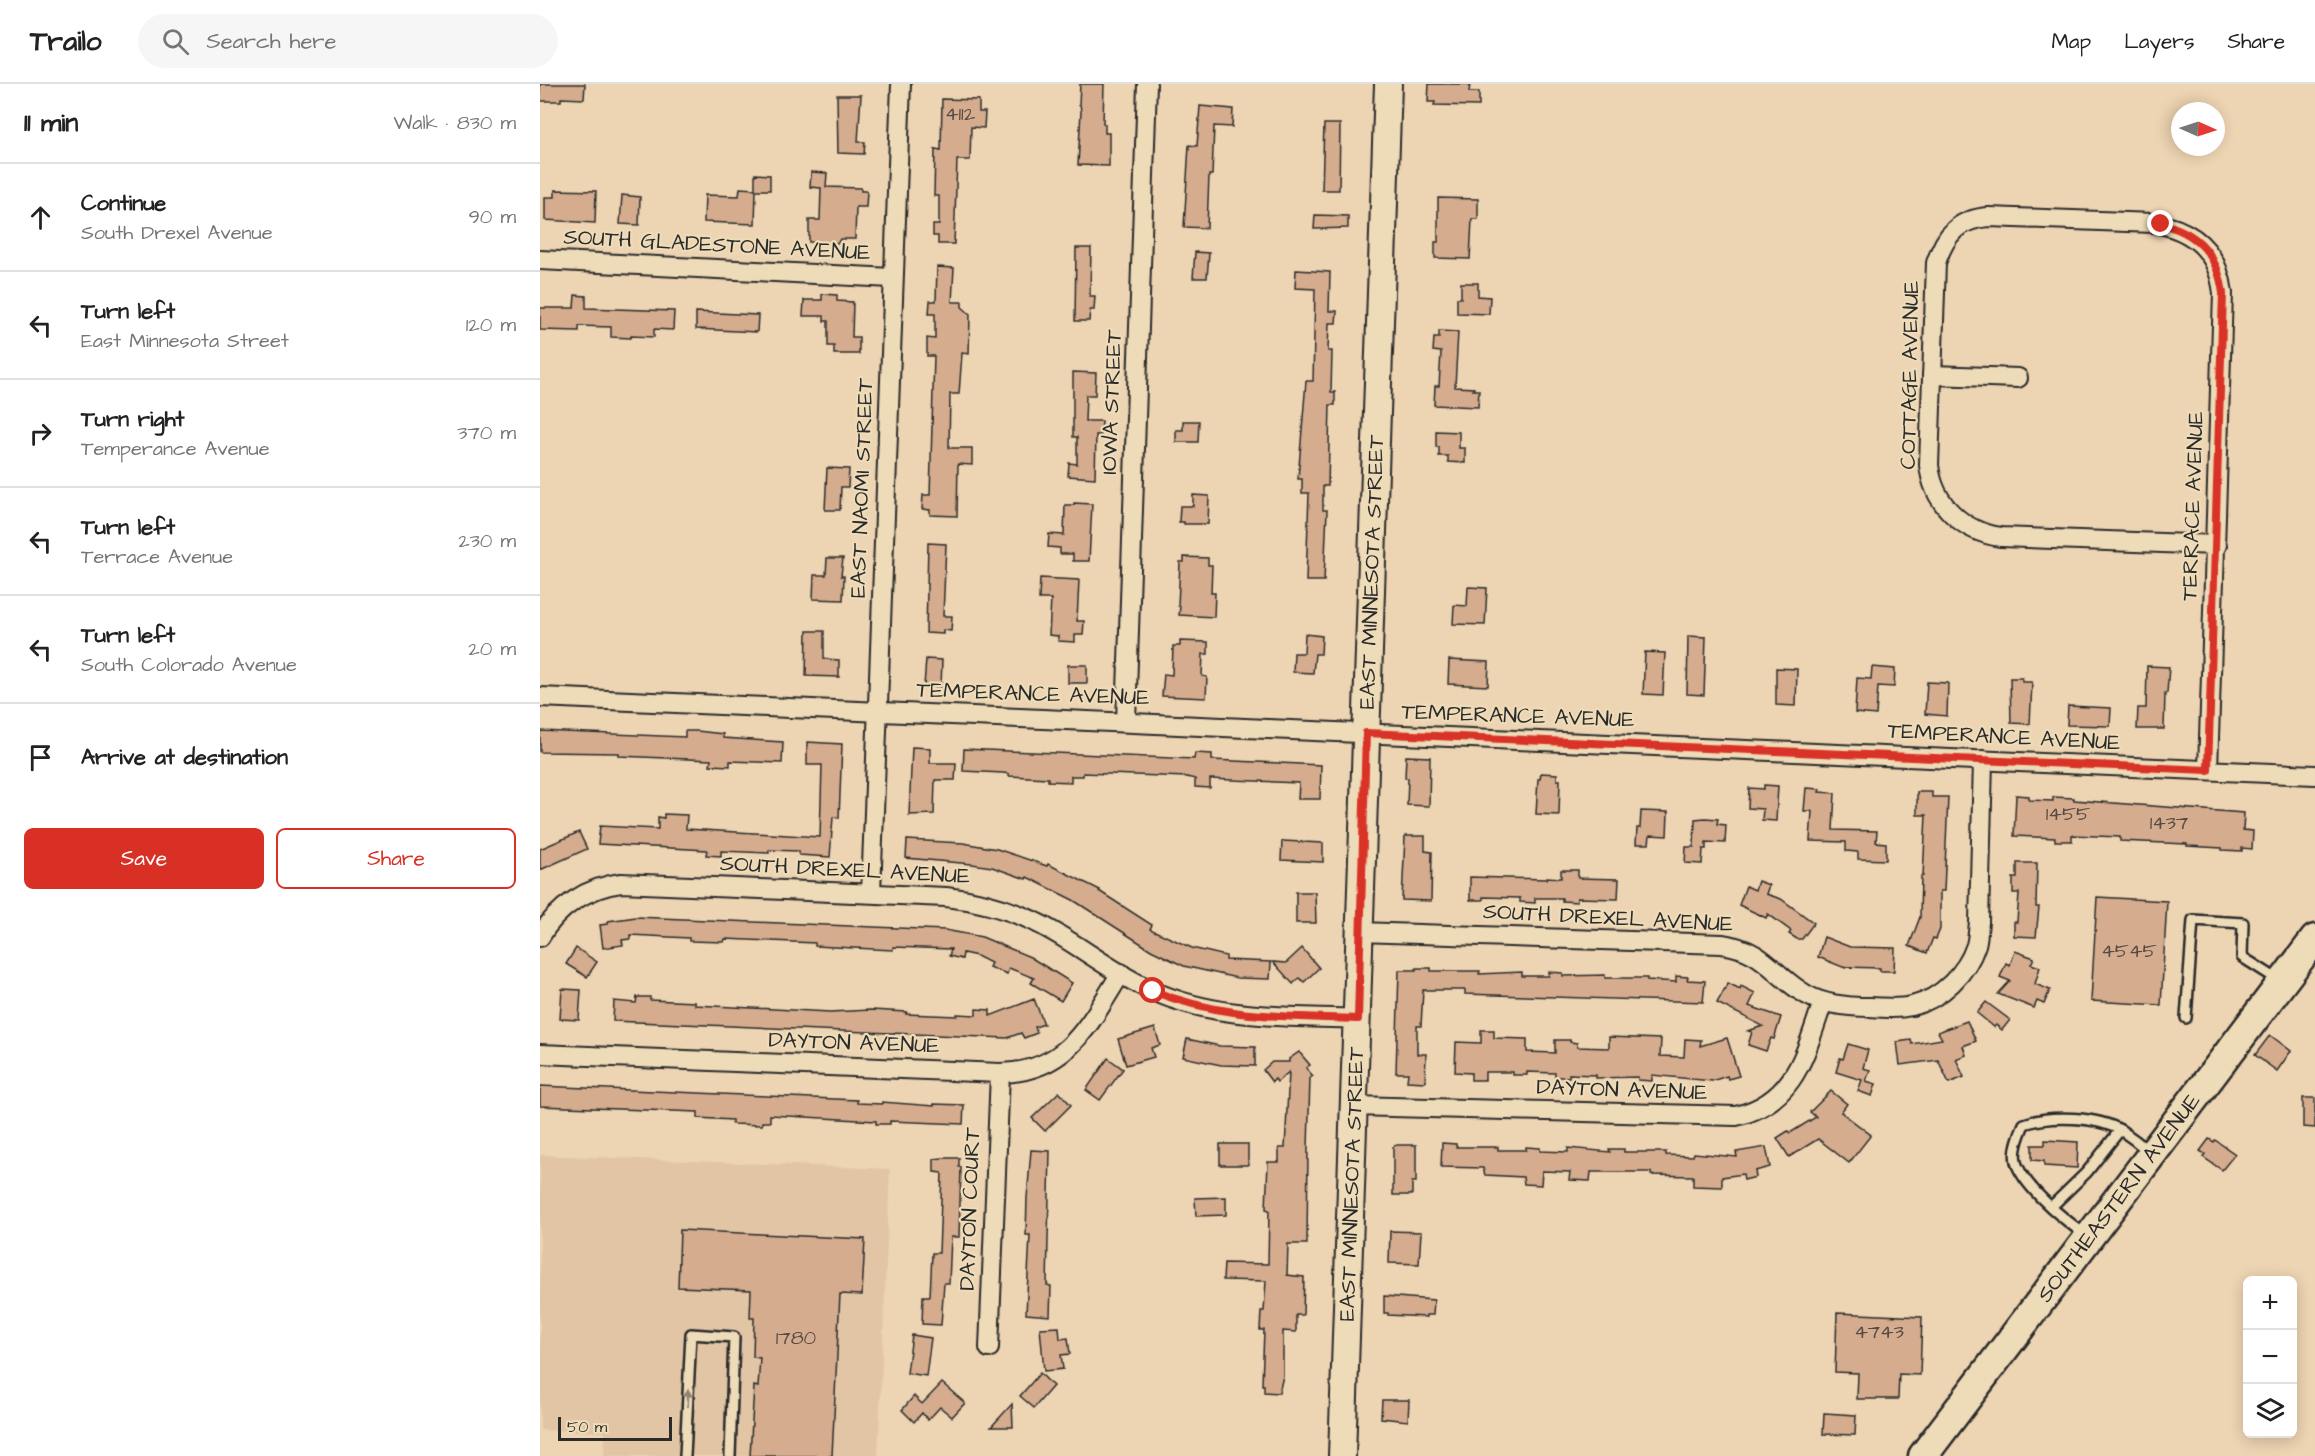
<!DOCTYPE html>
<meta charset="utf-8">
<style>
:root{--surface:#fff;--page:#f6f6f6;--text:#222;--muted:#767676;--line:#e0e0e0;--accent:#d93025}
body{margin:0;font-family:"Architects Daughter",sans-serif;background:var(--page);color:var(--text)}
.controls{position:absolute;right:18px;bottom:18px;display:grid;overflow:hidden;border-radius:9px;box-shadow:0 3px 15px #0003}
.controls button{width:54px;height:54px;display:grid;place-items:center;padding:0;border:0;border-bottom:2px solid var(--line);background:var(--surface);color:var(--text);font:30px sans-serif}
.compass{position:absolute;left:1631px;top:18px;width:54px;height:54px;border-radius:50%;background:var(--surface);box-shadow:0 3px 15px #0003;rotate:93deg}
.scale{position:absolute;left:18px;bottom:15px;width:114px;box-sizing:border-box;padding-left:6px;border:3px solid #2b2b2b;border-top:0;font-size:16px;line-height:21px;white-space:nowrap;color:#2b2b2b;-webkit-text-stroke:4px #eedbb8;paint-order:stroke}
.stop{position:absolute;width:18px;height:18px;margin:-14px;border:4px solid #d93025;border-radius:50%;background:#fff}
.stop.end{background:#d93025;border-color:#fff;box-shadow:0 2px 6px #0008}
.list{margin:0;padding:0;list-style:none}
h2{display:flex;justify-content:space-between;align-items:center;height:78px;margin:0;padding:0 24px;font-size:26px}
h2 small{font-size:20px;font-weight:400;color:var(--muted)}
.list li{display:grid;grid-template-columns:39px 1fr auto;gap:18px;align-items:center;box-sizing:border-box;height:108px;padding:0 24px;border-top:2px solid var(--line)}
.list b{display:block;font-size:22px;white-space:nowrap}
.list p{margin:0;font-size:20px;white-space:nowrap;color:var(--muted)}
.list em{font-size:20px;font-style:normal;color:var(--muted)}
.actions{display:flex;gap:12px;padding:18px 24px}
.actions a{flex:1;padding:14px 0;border:2px solid var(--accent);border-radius:9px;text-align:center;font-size:21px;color:var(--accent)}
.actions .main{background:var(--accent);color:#fff}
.icon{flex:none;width:33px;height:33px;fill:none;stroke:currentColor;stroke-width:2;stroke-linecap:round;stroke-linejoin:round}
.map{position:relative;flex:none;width:1775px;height:1372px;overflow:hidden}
header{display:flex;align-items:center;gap:36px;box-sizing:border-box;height:84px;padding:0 30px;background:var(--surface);border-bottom:2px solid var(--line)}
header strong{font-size:28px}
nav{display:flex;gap:33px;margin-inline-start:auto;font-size:21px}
.search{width:420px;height:54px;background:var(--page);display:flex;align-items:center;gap:15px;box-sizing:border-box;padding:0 21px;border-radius:33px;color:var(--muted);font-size:22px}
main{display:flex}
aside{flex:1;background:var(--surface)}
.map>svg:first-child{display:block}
</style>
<header>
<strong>Trailo</strong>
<div class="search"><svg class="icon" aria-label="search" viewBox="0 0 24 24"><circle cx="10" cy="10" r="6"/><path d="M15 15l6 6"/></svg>Search here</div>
<nav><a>Map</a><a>Layers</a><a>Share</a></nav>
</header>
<main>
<aside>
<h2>11 min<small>Walk · 830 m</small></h2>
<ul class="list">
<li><svg class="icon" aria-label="ahead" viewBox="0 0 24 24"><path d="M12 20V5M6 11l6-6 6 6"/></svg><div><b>Continue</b><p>South Drexel Avenue</p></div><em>90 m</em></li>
<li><svg class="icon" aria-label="left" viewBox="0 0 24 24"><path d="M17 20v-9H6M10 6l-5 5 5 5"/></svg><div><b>Turn left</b><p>East Minnesota Street</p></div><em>120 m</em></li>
<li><svg class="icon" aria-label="right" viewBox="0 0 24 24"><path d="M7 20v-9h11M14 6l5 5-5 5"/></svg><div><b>Turn right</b><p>Temperance Avenue</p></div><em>370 m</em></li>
<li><svg class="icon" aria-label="left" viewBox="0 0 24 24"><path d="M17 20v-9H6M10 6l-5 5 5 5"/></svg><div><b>Turn left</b><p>Terrace Avenue</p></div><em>230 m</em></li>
<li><svg class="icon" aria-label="left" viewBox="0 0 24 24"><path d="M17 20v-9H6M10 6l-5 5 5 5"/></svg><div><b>Turn left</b><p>South Colorado Avenue</p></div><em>20 m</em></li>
<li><svg class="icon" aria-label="arrive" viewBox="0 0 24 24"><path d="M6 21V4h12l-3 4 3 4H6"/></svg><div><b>Arrive at destination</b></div></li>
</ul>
<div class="actions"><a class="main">Save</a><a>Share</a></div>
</aside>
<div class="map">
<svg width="1775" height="1372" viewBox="0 0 1775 1372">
<rect width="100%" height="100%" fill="#edd4b2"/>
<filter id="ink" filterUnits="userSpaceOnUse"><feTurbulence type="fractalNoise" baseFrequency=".0167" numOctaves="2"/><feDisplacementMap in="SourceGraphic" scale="12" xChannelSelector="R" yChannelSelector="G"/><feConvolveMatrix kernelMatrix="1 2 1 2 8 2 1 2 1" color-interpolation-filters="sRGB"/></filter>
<g filter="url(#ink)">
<path fill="#e2c5a5" d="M0,1071l350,14 -12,287h-274l1,-24 -65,-2z"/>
<g fill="#d5ac8e" stroke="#2b2b2b" stroke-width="1.5">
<path d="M0,0h45l-1,15 -23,-1v3h-21z"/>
<path d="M540,0h24l-1,40h2v9h4v33l-31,-1 3,-54 -1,-7h-1z"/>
<path d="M889,0h41l-1,8h10v14l-45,-1 1,-3h-7z"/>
<path d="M297,11h24l-3,47h7l-1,12 -26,-1z"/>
<path d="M402,15l37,1v12h6l-1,16 -13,-1 -1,33h-13l-3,84h-16v-8h-5v-11h6v-29h-5l1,-47 6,1z"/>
<path d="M660,22l33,3 -1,18 -18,-1 -2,49h-3l-2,53 -23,-1 5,-82 8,1z"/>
<path d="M784,40h16l-1,66h-17z"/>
<path d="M271,88l16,1 -1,14 35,1v3h6l-1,16h-10l-1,32h-15l-2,4 -29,-1v-22h11l1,-32 -11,-1z"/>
<path d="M215,90l15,1v15h-14l-1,34 -51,-2 1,-27 34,1 1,-8 15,1z"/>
<path d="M15,106l41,1 -1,32 -50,-3v-23h10z"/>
<path d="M82,111l18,2 -1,28 -19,-1z"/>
<path d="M898,114l40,1v20h-6l-2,40 -35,-1v-16h3z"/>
<path d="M775,131l33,1v12l-34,1z"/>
<path d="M536,164h15l-1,48h5l-1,14h-4l-1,11h-14z"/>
<path d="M655,168l14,1 -2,25h-14z"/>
<path d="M397,183l17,1 -2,34h10v5l8,7 -1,40 -7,-1 -3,41h-9l-1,54h23v17l-14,-1 -1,52 -27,-1v-5l-8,-1 1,-14h7l4,-139h-7v-18l8,1v-25h-6l1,-13h6z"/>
<path d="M756,186l34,2 -1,39h8l-1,12h-7l-1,28h4l-1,41h4v13h-5l-2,81h-5v24h4l-3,71h-18l3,-88h-7v-14h-4l8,-98h7l2,-92 -20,-1z"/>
<path d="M921,199h17v13l12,1 -1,17 -32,-1v-15h4z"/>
<path d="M282,210l15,1v6l16,1 -1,35h7v17h-25v-8h-6v-25h-4v-5h-21l1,-16h18z"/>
<path d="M35,211l11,1v12l88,3 -1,19 -19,-1v8l-23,-1v2l-20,-1v-10l-32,-1v5l-39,-1v-22h34z"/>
<path d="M156,228l62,3 -1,17 -61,-3z"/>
<path d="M899,247l19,1 -3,55 19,1 -1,2h6l-1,17 -44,-2 1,-19h4l2,-34 -8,-1 1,-13h5z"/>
<path d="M533,288l23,1 -1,22h-9l-1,26h17l-1,14h-5l-1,43 -27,-2 1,-13 8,1v-27h-4z"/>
<path d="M643,337h16l-1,21h-22v-12h7z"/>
<path d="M896,347l23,1v16h6v15l-17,-1v-6h-9v-9h-3z"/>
<path d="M287,384l22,1 -1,18h-7l-1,23h-15z"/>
<path d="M653,411l16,1 -1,28h-24v-2h-5l1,-16h13z"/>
<path d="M534,419l18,1 -3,57h-16v-7h-13v-6l-12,-1 1,-13 15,1 1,-30h9z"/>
<path d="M388,459l18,1 -3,72h9l-1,15 -8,-1v4l-17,-1z"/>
<path d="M644,473l24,1v7h4l-1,28h4l-1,24 -35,-2 1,-9h-2l2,-44h4z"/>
<path d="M287,474h16l-2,18h3l-1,24 -30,-1 1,-24h12z"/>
<path d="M500,494l39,2 -2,41h7l-1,14h-8v7l-17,-1v-5l-9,-1 2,-36h-12z"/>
<path d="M928,503l19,1 -2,37 -32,-1 1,-19 13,1z"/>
<path d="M267,547h17v28l15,1v17l-33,-1z"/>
<path d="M765,550l17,2 -1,18h-6l-2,19 -20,-1 1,-19h10z"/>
<path d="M1148,552l18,1 -2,58 -17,-1z"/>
<path d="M640,557l28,1v12h-5l-1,22 5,1 -1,21 -44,-2 2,-22 8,1 1,-29h7z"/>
<path d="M1105,568l20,1 -2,42 -20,-1z"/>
<path d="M386,575l16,1 -1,27 -17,-1z"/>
<path d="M909,576l40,2 -1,24 -40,-2z"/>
<rect x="528" y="581" width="19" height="18"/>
<path d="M1607,582l22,1 -2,26h-2l-1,36h-27l1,-21h8z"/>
<path d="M1332,583l23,2 -1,18 -16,-1 -2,29 -21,-2 2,-35 14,1z"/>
<path d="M1236,584l21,1 -1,37 -20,-1z"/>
<path d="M1470,594h12v4h10l-2,42 -19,-1z"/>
<path d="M1387,598l21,1 -1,33 -22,-2z"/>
<path d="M1528,622l43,2 -1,18 -43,-1z"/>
<path d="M0,647l145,6v-6h12l26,3v4l60,4 -1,21 -52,-2v5l-20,-1 1,-5 -92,-4v-3l-79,-1z"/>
<path d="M267,658l35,2 -3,74 -6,-1 -3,40 -31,-2v-4l-30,-1v3l-48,-2v5l-15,-1 1,-5 -109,-6 2,-18 58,3v-12l6,1v-4l23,1 -1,14 134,8 2,-72h-15z"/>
<path d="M372,663l18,1v15h26l-1,17h-20l-1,34 -25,1z"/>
<path d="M424,665l230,10 1,-6 17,1v6l109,5 -1,34h-22l1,-16 -89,-4v9l-15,-1v-8l-8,-2 -104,-4v3h-12v6l-23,-1v-3l-39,-2v-2l-6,-1 -40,-2z"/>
<path d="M866,672l24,1 -1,49 -22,-1 1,-27h-3z"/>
<path d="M1001,689l16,1v6h3l-1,35 -23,-1 2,-35h2z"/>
<path d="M1224,701l14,1 -2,35 -14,-1 1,-11 -15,-1 1,-20 15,1z"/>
<path d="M1266,704l14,1 -1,3 16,1 -2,37 44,1 -1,11 10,1v17l-28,-1v-7l-12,-1v-9l-36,-1 2,-30h-8z"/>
<path d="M1377,708h15v5h16l-4,94h-4v38l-4,10 -3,-1 -6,15 -18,-7 11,-29 1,-41h2l3,-61h-9z"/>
<path d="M1476,711l13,1v4l24,1v-4l21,1v2l170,13 -1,17 10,1 -1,18 -10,-1v3l-20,-1v-2l-35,-2v-2l-67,-3v-4l-48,-2v6h-17v-3l-41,-2z"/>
<path d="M1101,727l27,1 -1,24 -17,-1 -1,9h-13l1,-16h3z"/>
<path d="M1165,734l13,1 -1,5 9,1 -1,18 -19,-1v7h-3l-1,15 -17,-1 1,-16h8l1,-28z"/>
<path d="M39,748l8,17 -47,21v-21z"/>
<path d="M865,752h20v15l7,1 -1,49 -29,-1z"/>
<path d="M367,756l56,3 34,6 50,17 1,-2 52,26 -1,1 53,34 -2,4 42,19 34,8v4l45,2 -1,17 -33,-1 -53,-12 -33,-16 -78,-50 -46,-23 -1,2 -34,-12 -20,-3 -66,-6z"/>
<path d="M742,757l41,2v19l-42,-2z"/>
<path d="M1477,779h20l-1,44h3l-3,30 -22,-1v-14h3l2,-29h-6v-15h4z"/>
<path d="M1021,786h17v8l41,1 -1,20 -41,-1v4l-15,-1v-3h-27v5l-15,-1v-4l-37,-1v3h-13v-23l77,2v-2l14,1z"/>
<path d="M1218,797l11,4 -3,9 15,5 33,24 -12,16h-5l-8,-5 2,-3 -23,-17 -2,4 -27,-13 7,-19 9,4z"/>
<path d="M756,808h19l1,31h-20z"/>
<path d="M1557,813l70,4 -6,104 -70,-4z"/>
<path d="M96,833l309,13 37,7 48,20 42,26 -11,18 -30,-18 3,-5 -25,-10 -2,6 -18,-7 2,-4 -14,-7 -14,-3 -1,6 -13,-3 2,-7 -58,-2v3l-78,-4v-3l-90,-4 -1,3 -35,-1v-3l-59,-3v4l-8,1 1,5 -20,3 -3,-23 8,-1v-3z"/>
<path d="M1284,853l26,10 45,1 -1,23h-14v-3l-35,-1v1l-27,-11z"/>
<path d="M36,864l21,14 -10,15 -21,-13z"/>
<path d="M762,864l17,20 -15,14 -5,-4 -6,6 -20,-22 13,1z"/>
<path d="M1475,867l19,7 -3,6 9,3 -5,17 15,6 -6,14 -7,-3 -3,7 -36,-14 12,-13 -10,-4 6,-14 4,2z"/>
<path d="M876,884h15v3h49l-1,3 43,-2v4h27v-4l14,1v3l42,-1v3h42v2l29,2v-6l12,1 -1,3 18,1 -2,21 -238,-8v-4h-42l-2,36h-4v28h9l-1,28 -18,-1 1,-8h-12l3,-103h17z"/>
<path d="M1188,899l12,6 1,-3 14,7 -6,13 32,11 -7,22 -3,-1 -5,13 -18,-6 4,-13 -4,-1 15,-5 -46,-23z"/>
<path d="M22,905l19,1 -2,30 -19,-1z"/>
<path d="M97,913h13v3l45,2v3l135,7 41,-2 36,2 -1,2 51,2v-2l19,1v-6l14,1v6l44,-17 10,25 -9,3 2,6 -13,5 -3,-5 -14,5 -394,-17 1,-20 22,2z"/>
<path d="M1446,918l24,18 -8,10 -6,-5 -2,2 -17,-14z"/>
<path d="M1427,937l9,20 -13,5 3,9 -10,4 8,18 -15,6 -11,-23 -38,5 -3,-23 14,-2 1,4 30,-5 -4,-7z"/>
<path d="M615,944l5,17 -9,3 3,9 -28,8 -8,-26z"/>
<path d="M941,946h13v8l33,1v13l28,1v-13h15v2l7,1v4l32,1v-11l52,2 -1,17 24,1 1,-18 16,1 -1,6 27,-8 12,38 -11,3 -1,-3 -15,5 -60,-6v6l-14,-1v-3l-42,1v-3l-27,-1v3h-14v-4l-28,-1v3h-14v-3h-28v8h-14v-7l-16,-1 1,-30 25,1z"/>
<path d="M1730,951l21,16 -14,20 -22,-16z"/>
<path d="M647,955l33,7 35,1v19l-34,-1 -38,-8z"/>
<path d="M1308,960l20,6 -5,18 7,2 -4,11 10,3 -4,12 -14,-5 4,-11 -26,-8 4,-14 3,1z"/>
<path d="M759,968l11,13 -4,3 7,8 -3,2 -2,70 -1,96h-19l-1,31 17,2 -1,38h-7v17l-13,-1v45l-4,17 -15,-1v-7h-2l2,-55h-4l1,-19h3l2,-30 -43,-1 1,-17 44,1 1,-54 -3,-1 2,-47h11v-14h6l4,-76 -12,10 -2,-3 -3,3 -9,-12 9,-8h17v-3z"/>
<path d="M568,974l15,11 -23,31 -14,-10z"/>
<path d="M0,1002l317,14v3l25,1v-2l52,4v-2l30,1 -1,19 -73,-3v3h-14v-3l-106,-6v7h-8v3l-30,-1v-4l-34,-2v-6l-158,-6z"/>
<path d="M1291,1007l16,13 -6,8 30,23 -22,28 -31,-24 -29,18 -12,-19 11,-7 2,2 26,-16 -6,-5z"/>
<path d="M519,1008l12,13 -26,26 -13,-13z"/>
<path d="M1763,1014h12v30l-12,-1z"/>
<path d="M1669,1055l5,3 1,-2 20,14 -13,16 -19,-13 2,-3 -5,-3z"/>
<path d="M1505,1056l33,2 -1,26 -33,-2v-5l-12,-1v-15h13z"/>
<path d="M902,1059l14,1v3h42v3h28v-3l14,1v3l28,1v-4l42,4 -1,-3h15v3h42v3l27,1 1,-3 43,4 -1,-5 30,-5 4,20 -15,4 1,6 -12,3 -1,-6 -21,3v10l-29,-1v-10l-42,-1v-3h-60l-1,9 -21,-1 1,-8 -28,-1 -1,14 -17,-1 -1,-7 -38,-2 -2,-7 -42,-1z"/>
<rect x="680" y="1060" width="28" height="21"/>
<path d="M856,1061h20v37h-4v13h-19v-48z"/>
<path d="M491,1066l19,1 -3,134 4,1 -1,30 -24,-2 4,-79h-4l1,-37z"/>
<path d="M403,1074h16v9h2l-2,70h-8l-2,46h-5l-3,42 -19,-1 1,-28h7l2,-43h7l3,-80 -8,-1v-13z"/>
<path d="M686,1113v18l-30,1 -1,-18z"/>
<path d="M140,1146l185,9 -3,56 -22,-1 -8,162h-82l4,-70 4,1 2,-29 -7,-1 1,-39h-4l1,-28 -73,-3z"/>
<path d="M850,1147l31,1 -2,32 -30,-1z"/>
<path d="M844,1212l50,4 -1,15h-7v2l-38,-2v-2h-4z"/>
<path d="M1297,1229l85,4 -2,58 -21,-1 -1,25h-41l1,-26 -23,-1z"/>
<path d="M519,1243l1,12 8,-1 2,16 -9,1 2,14 -19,2 -4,-43z"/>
<path d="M372,1251l19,3 -5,38 -19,-3z"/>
<path d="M500,1289l13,13 -19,22 -14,-12z"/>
<path d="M402,1299l23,20 -13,14 -12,-10 -12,13 -6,-7 -8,9 -12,-12 12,-14 8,8z"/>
<path d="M842,1316h27l-1,21 -27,-3z"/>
<path d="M472,1320l1,23h-22z"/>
<path d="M1284,1329l32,2 -1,20 -32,-1z"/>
</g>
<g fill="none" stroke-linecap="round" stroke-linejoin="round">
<defs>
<g id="lane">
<path d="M1646,934l7,-98 50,3 -1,34 38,24"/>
<path d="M1511,1123l36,-35 33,-42"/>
<path d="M1547,1152c-22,-16 -59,-45 -70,-71 -5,-12 2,-29 7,-41 26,-9 73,-8 98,7 9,6 18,13 26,20"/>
<path d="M145,1372l6,-122 43,3 -4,119"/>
</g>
<g id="street">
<path d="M0,176l352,18"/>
<path d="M1392,291l86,3"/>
<path d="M0,613l1775,78"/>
<path d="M586,638l21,-638"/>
<path d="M1668,686l15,-477c-5,-41 -28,-63 -69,-70l-165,-6c-31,2 -44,18 -53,46l-7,202c4,39 34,67 72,72l216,8"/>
<path d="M331,809l30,-809"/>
<path d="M819,848l363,12c44,6 51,32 85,51 18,10 43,12 63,12 14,1 28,2 42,-1 29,-7 55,-33 64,-61 2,-7 2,-15 3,-23l4,-162"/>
<path d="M0,853c17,-30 48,-50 81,-54l325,14c39,4 74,15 108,35 33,19 63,43 97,58 65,30 137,26 206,29"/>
<path d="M0,970l460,19c68,-1 89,-49 121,-100"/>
<path d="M814,1022l382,10c60,-14 69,-63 87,-114"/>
<path d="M449,1264l11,-275"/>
</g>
<path id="secondary" d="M802,1372l46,-1372"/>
<path id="primary" d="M1383,1372l392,-517"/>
</defs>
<use href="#lane" stroke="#2b2b2b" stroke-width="14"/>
<use href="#street" stroke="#2b2b2b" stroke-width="22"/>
<use href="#secondary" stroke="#2b2b2b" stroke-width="30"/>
<use href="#primary" stroke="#2b2b2b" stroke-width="33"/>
<use href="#lane" stroke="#eedbb8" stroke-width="9"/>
<use href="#street" stroke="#eedbb8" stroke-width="18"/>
<use href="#secondary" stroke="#eedbb8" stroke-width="26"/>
<use href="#primary" stroke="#eedbb8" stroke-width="28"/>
</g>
<defs><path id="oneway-solid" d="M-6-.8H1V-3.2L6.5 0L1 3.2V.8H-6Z" transform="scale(1.5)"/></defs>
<use fill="#8c8372" href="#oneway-solid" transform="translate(148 1314) rotate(-88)"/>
</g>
<g fill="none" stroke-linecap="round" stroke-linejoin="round" filter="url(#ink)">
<path stroke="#d93025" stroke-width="8" d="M613,907c70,28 131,25 205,28l8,-286 842,37 15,-477c-5,-37 -24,-61 -62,-69"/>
</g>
<g text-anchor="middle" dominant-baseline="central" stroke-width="4.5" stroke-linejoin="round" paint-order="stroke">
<g font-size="20" fill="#564b44">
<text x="420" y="30">4112</text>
<text x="1528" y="730">1455</text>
<text x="1629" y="739">1437</text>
<text x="1589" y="867">4545</text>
<text x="1339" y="1248">4743</text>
<text x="256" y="1254">1780</text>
</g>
<g font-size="22" fill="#2b2b2b" stroke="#eedbb8">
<text transform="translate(177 161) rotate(3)">SOUTH GLADESTONE AVENUE</text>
<text transform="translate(1370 291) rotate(-89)">COTTAGE AVENUE</text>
<text transform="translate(572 318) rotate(-88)">IOWA STREET</text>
<text transform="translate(322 404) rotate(-88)">EAST NAOMI STREET</text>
<text transform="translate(1653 422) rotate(-88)">TERRACE AVENUE</text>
<text transform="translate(832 488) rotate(-88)">EAST MINNESOTA STREET</text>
<text transform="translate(493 610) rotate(2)">TEMPERANCE AVENUE</text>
<text transform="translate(978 632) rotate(2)">TEMPERANCE AVENUE</text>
<text transform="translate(1464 653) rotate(3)">TEMPERANCE AVENUE</text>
<text transform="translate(305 786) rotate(3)">SOUTH DREXEL AVENUE</text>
<text transform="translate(1068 834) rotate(3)">SOUTH DREXEL AVENUE</text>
<text transform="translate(314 959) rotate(2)">DAYTON AVENUE</text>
<text transform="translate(1082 1006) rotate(2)">DAYTON AVENUE</text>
<text transform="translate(812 1100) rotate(-88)">EAST MINNESOTA STREET</text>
<text transform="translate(1579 1114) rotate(-53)">SOUTHEASTERN AVENUE</text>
<text transform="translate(430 1125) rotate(-88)">DAYTON COURT</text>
</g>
</g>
</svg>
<div class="controls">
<button>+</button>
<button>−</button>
<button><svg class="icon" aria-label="layers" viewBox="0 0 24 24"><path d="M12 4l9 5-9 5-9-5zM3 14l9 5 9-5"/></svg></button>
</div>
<svg class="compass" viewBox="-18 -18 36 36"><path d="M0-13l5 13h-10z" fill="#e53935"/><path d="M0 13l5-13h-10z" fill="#767676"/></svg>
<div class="scale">50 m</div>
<div class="stop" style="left:613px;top:907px"></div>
<div class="stop end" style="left:1621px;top:140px"></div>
</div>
</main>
